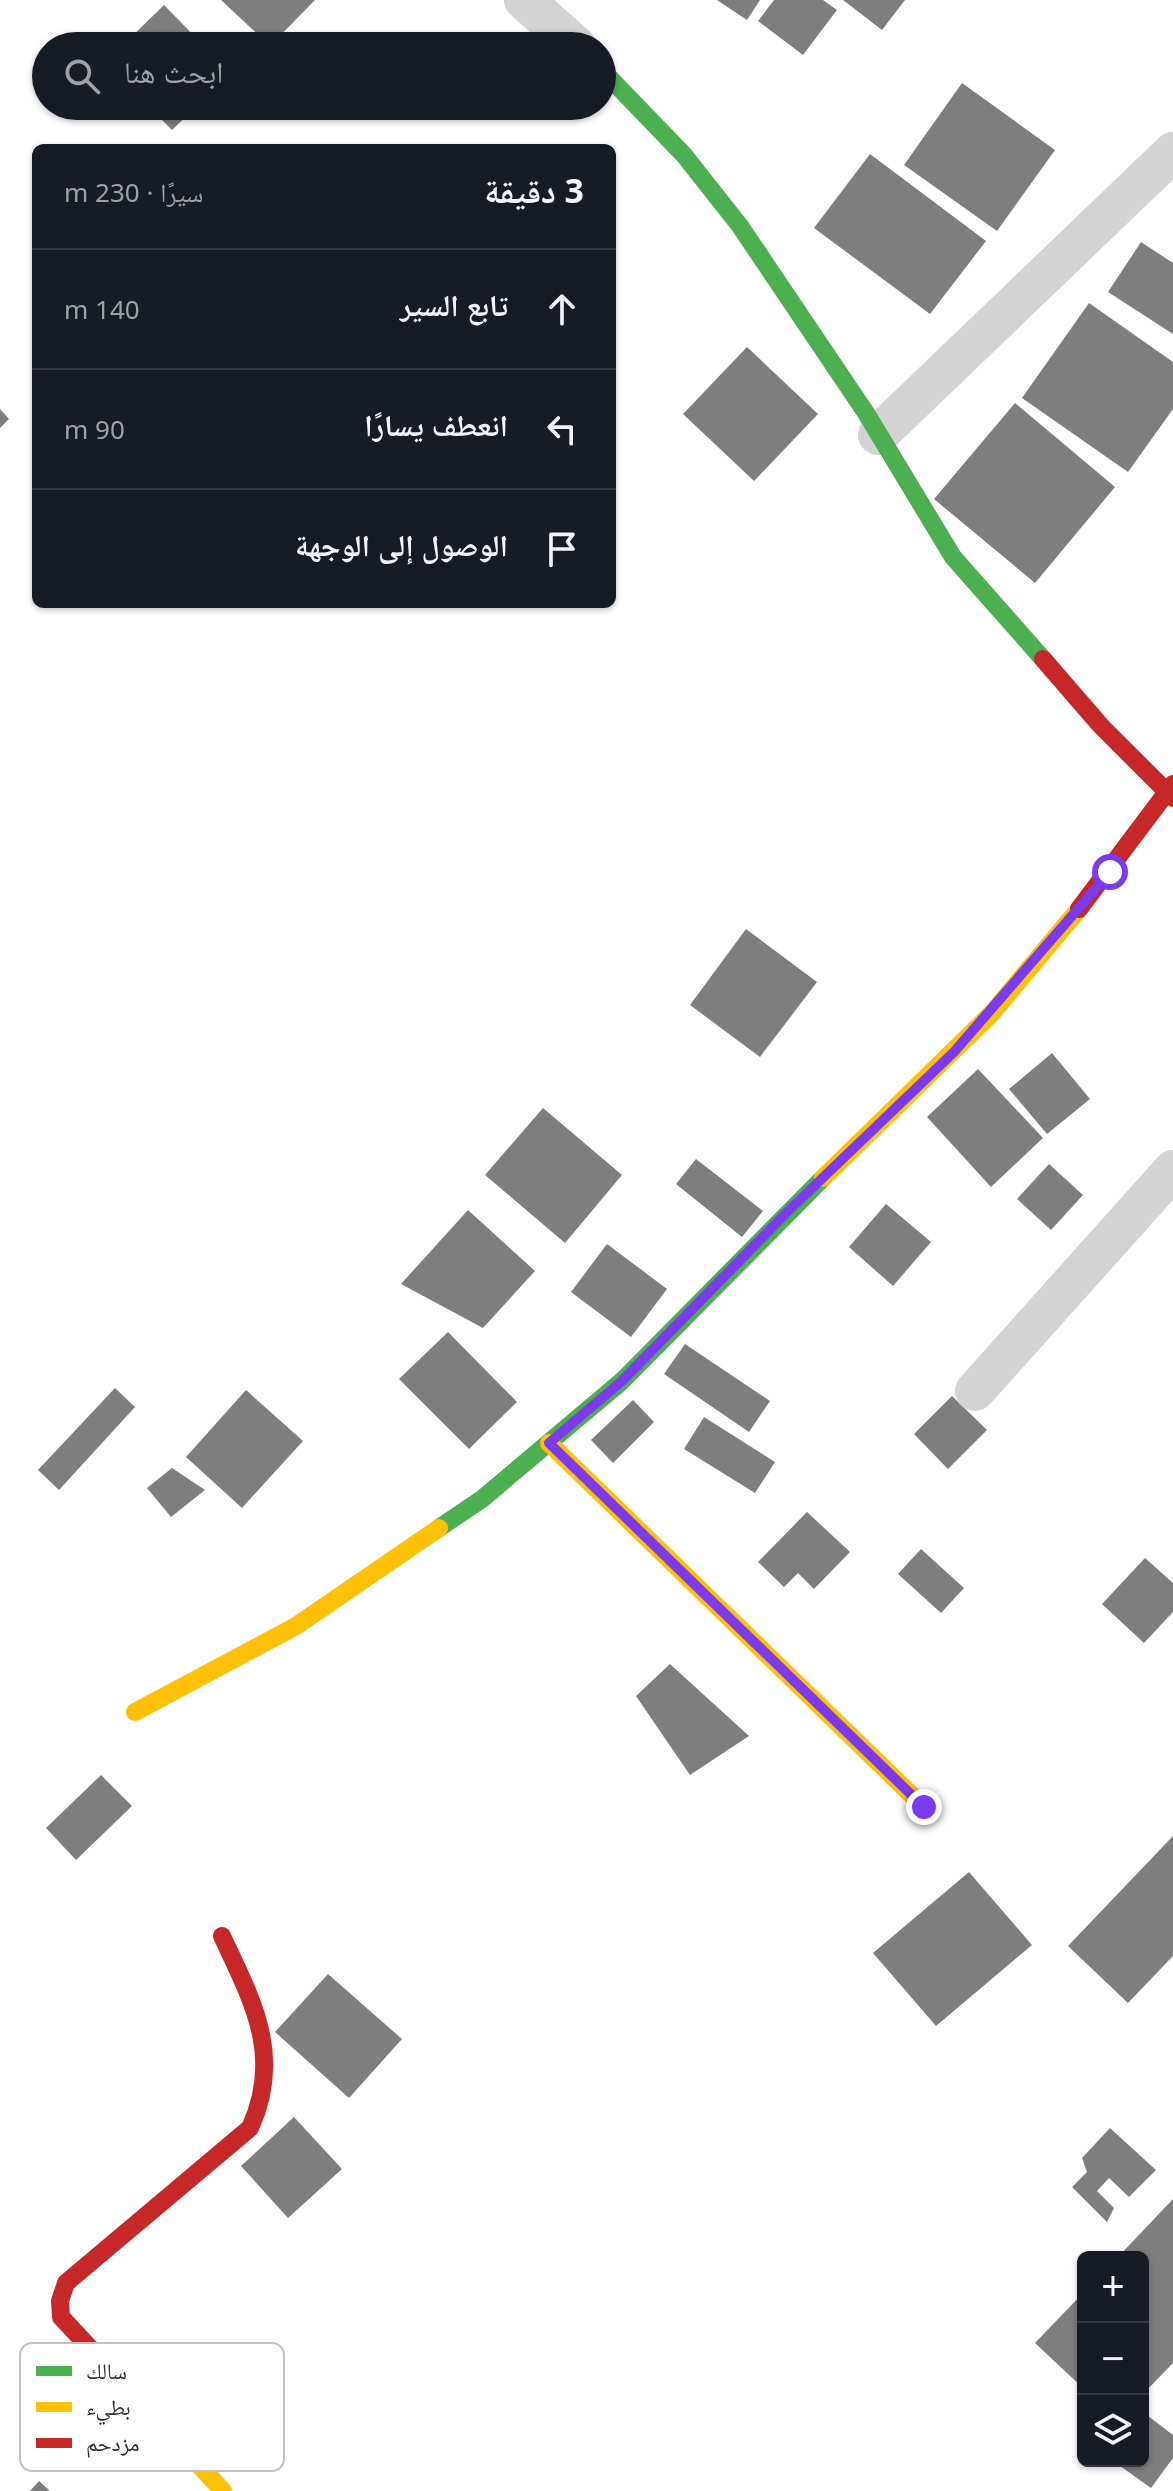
<!DOCTYPE html>
<html lang="ar">
<meta charset="utf-8">
<style>
:root{--surface:#171b24;--page:#242831;--text:#f1f3f6;--muted:#9ea1a6;--line:#363941}
body{margin:0;font-family:"Noto Sans","Noto Naskh Arabic",sans-serif;background:var(--page);color:var(--text);direction:rtl}
.controls{position:absolute;right:24px;bottom:24px;display:grid;overflow:hidden;border-radius:12px;box-shadow:0 2px 6px #0004}
.controls button{width:72px;height:72px;display:grid;place-items:center;padding:0;border:0;border-bottom:2px solid var(--line);background:var(--surface);color:var(--text);font:40px sans-serif}
.stop{position:absolute;width:24px;height:24px;margin:-18px;border:6px solid #7c3aed;border-radius:50%;background:#fff}
.stop.end{background:#7c3aed;border-color:#fff;box-shadow:0 2px 8px #0008}
.list{margin:0;padding:0;list-style:none}
h2{display:flex;justify-content:space-between;align-items:center;height:104px;margin:0;padding:0 32px;font-size:34px}
h2 small{font-size:26px;font-weight:400;color:var(--muted)}
.list li{display:grid;grid-template-columns:52px 1fr auto;gap:24px;align-items:center;box-sizing:border-box;height:120px;padding:0 32px;border-top:2px solid var(--line)}
.list b{display:block;font-size:30px;white-space:nowrap}
.list em{font-size:26px;font-style:normal;color:var(--muted)}
.icon{flex:none;width:44px;height:44px;fill:none;stroke:currentColor;stroke-width:2;stroke-linecap:round;stroke-linejoin:round}
.map{position:relative;flex:none;width:1173px;height:2491px;overflow:hidden;direction:ltr}
.search{position:absolute;background:var(--surface);box-shadow:0 2px 6px #0004;left:32px;top:32px;width:584px;height:88px;display:flex;align-items:center;gap:20px;box-sizing:border-box;padding:0 28px;border-radius:44px;color:var(--muted);font-size:30px}
.panel{position:absolute;background:var(--surface);box-shadow:0 2px 6px #0004;left:32px;top:144px;width:584px;height:464px;border-radius:12px;direction:rtl}
.map>svg:first-child{display:block}
</style>
<div class="map">
<svg width="1173" height="2491" viewBox="0 0 1173 2491">
<rect width="100%" height="100%" fill="#fff"/>
<g fill="#7e7e7e">
<path d="M221,0h94l-45,46z"/>
<path d="M717,0h43l-13,20z"/>
<path d="M774,0h49l14,10 -34,45 -45,-34z"/>
<path d="M843,0h62l-23,30z"/>
<path d="M164,5l40,41h-82z"/>
<path d="M962,83l93,67 -58,81 -93,-66z"/>
<path d="M148,106h49l-25,24z"/>
<path d="M870,154l116,87 -56,73 -116,-86z"/>
<path d="M1141,242l32,21v71l-65,-42z"/>
<path d="M1089,303l84,59v47l-45,63 -106,-74z"/>
<path d="M747,347l71,67 -64,67 -71,-67z"/>
<path d="M1015,403l100,84 -80,96 -101,-84z"/>
<path d="M0,409l9,10 -9,9z"/>
<path d="M746,929l71,53 -57,75 -70,-52z"/>
<path d="M1052,1053l38,46 -43,35 -38,-45z"/>
<path d="M978,1069l65,69 -52,49 -64,-70z"/>
<path d="M543,1108l79,67 -57,68 -80,-68z"/>
<path d="M696,1159l67,52 -21,26 -66,-53z"/>
<path d="M1049,1164l34,31 -32,35 -34,-31z"/>
<path d="M886,1204l45,38 -38,44 -44,-39z"/>
<path d="M468,1210l67,61 -52,57 -82,-44z"/>
<path d="M607,1244l60,45 -36,48 -60,-45z"/>
<path d="M448,1332l69,70 -48,47 -70,-70z"/>
<path d="M685,1344l85,57 -21,31 -85,-58z"/>
<path d="M115,1388l20,19 -76,83 -21,-20z"/>
<path d="M246,1390l57,51 -61,67 -56,-51z"/>
<path d="M952,1396l35,34 -39,39 -34,-35z"/>
<path d="M633,1400l21,22 -41,41 -22,-23z"/>
<path d="M704,1417l71,45 -20,31 -71,-44z"/>
<path d="M172,1468l33,22 -34,27 -24,-29z"/>
<path d="M807,1512l43,40 -36,37 -16,-16 -14,14 -26,-25z"/>
<path d="M921,1549l43,39 -23,25 -43,-39z"/>
<path d="M1145,1558l28,25v29l-29,31 -42,-39z"/>
<path d="M670,1664l79,72 -59,39 -54,-79z"/>
<path d="M101,1775l31,31 -56,54 -30,-32z"/>
<path d="M1173,1836v120l-45,47 -60,-57z"/>
<path d="M969,1872l63,73 -96,81 -63,-73z"/>
<path d="M328,1974l74,65 -53,59 -74,-66z"/>
<path d="M294,2117l48,52 -54,49 -47,-52z"/>
<path d="M1110,2128l46,42 -27,27 -20,-19 -12,13 17,17 -7,14 -35,-35 15,-15 -5,-14z"/>
<path d="M1173,2199v164l-30,31v-137h-25z"/>
<path d="M1083,2293v95l-48,-45z"/>
<path d="M1143,2412l30,23v23l-22,30 -38,-27h30z"/>
<path d="M39,2481l11,10h-20z"/>
</g>
<g fill="none" stroke-linecap="round" stroke-linejoin="round">
<g stroke="#d3d3d3" stroke-width="40">
<path d="M524,0l52,46"/>
<path d="M878,435l295,-283"/>
<path d="M975,1391l198,-221"/>
</g>
<g stroke="#4caf50" stroke-width="18">
<path d="M602,70l82,85 56,71 126,187 87,144 90,102"/>
<path d="M439,1528l43,-29 140,-118 201,-203"/>
</g>
<g stroke="#ffc107" stroke-width="18">
<path d="M823,1178l169,-165 87,-104"/>
<path d="M549,1443l375,364"/>
<path d="M135,1712l161,-86 143,-98"/>
<path d="M116,2376l107,115"/>
</g>
<g stroke="#c62828" stroke-width="18">
<path d="M1043,659l58,67 72,72"/>
<path d="M1079,909l94,-125"/>
<path d="M116,2376l-55,-59 -1,-16 6,-18 184,-155c33,-72 3,-126 -28,-192"/>
</g>
</g>
<g fill="none" stroke-linecap="round" stroke-linejoin="round">
<path stroke="#7c3aed" stroke-width="10" d="M924,1807l-375,-364 73,-62 164,-168 168,-161 156,-180"/>
</g>
<rect x="20" y="2343" width="264" height="128" rx="12" fill="#fff" stroke="#c0c0c0" stroke-width="2"/>
<rect x="36" y="2366" width="36" height="10" fill="#4caf50"/>
<rect x="36" y="2402" width="36" height="10" fill="#ffc107"/>
<rect x="36" y="2438" width="36" height="10" fill="#c62828"/>
<g font-size="22" fill="#2e2e2e">
<text x="86" y="2379">سالك</text>
<text x="86" y="2415">بطيء</text>
<text x="86" y="2451">مزدحم</text>
</g>
</svg>
<div class="controls">
<button>+</button>
<button>−</button>
<button><svg class="icon" aria-label="layers" viewBox="0 0 24 24"><path d="M12 4l9 5-9 5-9-5zM3 14l9 5 9-5"/></svg></button>
</div>
<div class="stop" style="left:1110px;top:872px"></div>
<div class="stop end" style="left:924px;top:1807px"></div>
<div class="search"><svg class="icon" aria-label="search" viewBox="0 0 24 24"><circle cx="10" cy="10" r="6"/><path d="M15 15l6 6"/></svg>ابحث هنا</div>
<section class="panel">
<h2>3 دقيقة<small>سيرًا · 230 m</small></h2>
<ul class="list">
<li><svg class="icon" aria-label="ahead" viewBox="0 0 24 24"><path d="M12 20V5M6 11l6-6 6 6"/></svg><div><b>تابع السير</b></div><em>140 m</em></li>
<li><svg class="icon" aria-label="left" viewBox="0 0 24 24"><path d="M17 20v-9H6M10 6l-5 5 5 5"/></svg><div><b>انعطف يسارًا</b></div><em>90 m</em></li>
<li><svg class="icon" aria-label="arrive" viewBox="0 0 24 24"><path d="M6 21V4h12l-3 4 3 4H6"/></svg><div><b>الوصول إلى الوجهة</b></div></li>
</ul>
</section>
</div>
